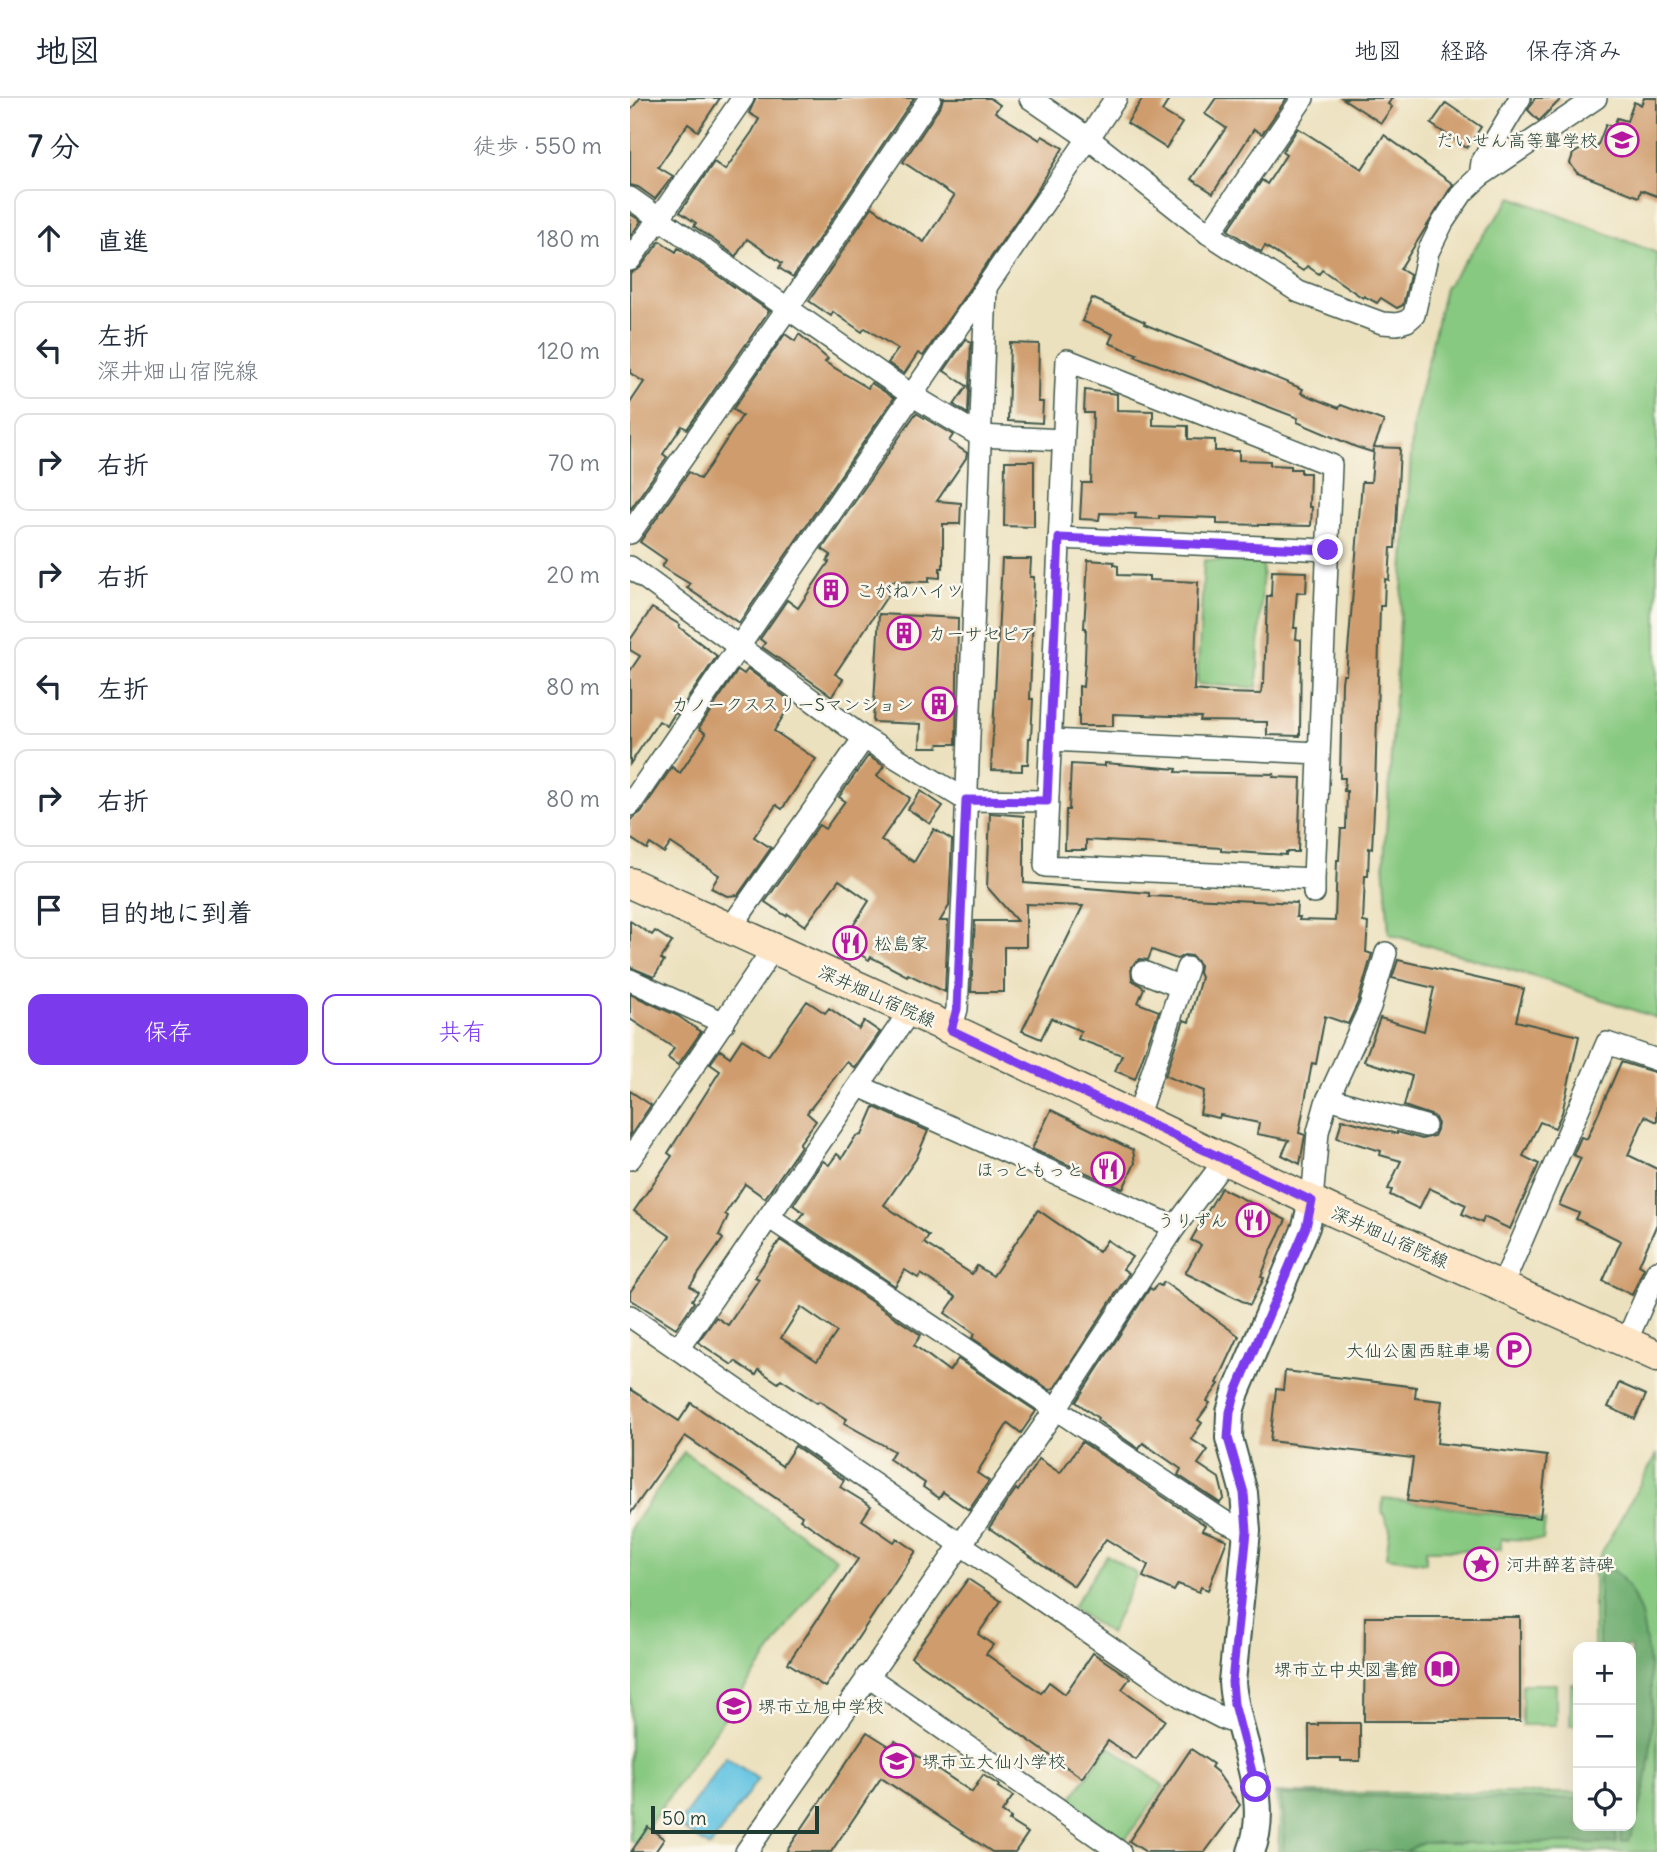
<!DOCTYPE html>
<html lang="ja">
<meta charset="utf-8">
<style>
:root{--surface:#fff;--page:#f6f6f7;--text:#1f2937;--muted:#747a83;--line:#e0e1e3;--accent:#7c3aed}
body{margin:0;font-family:Delius,"Klee One",sans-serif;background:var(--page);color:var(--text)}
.controls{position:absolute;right:21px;bottom:21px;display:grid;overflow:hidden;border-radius:14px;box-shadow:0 7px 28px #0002}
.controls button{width:63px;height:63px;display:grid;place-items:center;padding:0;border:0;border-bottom:2px solid var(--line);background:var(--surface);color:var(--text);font:35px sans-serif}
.scale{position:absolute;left:21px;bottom:18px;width:168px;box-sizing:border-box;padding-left:7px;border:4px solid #1f3d34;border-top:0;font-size:19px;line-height:24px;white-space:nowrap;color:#1f3d34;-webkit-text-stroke:5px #fbf7ec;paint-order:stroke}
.stop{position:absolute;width:21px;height:21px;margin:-16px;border:5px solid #7c3aed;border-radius:50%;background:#fff}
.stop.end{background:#7c3aed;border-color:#fff;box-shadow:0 2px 7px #0008}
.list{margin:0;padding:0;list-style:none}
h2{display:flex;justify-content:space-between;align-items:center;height:91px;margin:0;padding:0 28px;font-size:30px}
h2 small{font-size:23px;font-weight:400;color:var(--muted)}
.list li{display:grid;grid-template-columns:46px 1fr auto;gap:21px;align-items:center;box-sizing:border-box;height:98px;margin:0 14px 14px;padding:0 14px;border:2px solid var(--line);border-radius:14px}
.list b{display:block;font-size:26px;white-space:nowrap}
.list p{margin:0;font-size:23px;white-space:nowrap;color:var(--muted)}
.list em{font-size:23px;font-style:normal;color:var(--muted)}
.actions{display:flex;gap:14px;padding:21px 28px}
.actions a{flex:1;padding:16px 0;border:2px solid var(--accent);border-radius:14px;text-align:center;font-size:24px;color:var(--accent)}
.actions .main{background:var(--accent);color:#fff}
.icon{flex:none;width:38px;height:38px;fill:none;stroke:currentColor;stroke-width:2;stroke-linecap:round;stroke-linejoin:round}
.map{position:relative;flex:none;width:1027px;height:1754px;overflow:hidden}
header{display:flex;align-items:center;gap:42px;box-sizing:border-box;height:98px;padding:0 35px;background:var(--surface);border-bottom:2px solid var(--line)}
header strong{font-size:33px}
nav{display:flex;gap:38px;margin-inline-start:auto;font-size:24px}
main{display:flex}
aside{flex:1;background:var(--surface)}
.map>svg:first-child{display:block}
</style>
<header>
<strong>地図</strong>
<nav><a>地図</a><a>経路</a><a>保存済み</a></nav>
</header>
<main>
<aside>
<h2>7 分<small>徒歩 · 550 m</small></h2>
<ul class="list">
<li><svg class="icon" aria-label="ahead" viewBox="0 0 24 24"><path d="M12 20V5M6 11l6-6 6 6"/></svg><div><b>直進</b></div><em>180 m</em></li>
<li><svg class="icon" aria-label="left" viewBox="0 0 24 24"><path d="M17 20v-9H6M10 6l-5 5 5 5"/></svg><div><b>左折</b><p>深井畑山宿院線</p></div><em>120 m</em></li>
<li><svg class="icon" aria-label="right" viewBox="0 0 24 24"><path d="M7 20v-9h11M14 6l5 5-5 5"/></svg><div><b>右折</b></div><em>70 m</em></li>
<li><svg class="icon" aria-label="right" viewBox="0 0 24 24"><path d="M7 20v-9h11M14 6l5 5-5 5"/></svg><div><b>右折</b></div><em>20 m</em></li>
<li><svg class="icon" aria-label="left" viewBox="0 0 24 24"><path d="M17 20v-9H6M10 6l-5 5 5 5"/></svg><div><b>左折</b></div><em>80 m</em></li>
<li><svg class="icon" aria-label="right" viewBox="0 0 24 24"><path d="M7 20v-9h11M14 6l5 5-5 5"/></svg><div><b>右折</b></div><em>80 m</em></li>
<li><svg class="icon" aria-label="arrive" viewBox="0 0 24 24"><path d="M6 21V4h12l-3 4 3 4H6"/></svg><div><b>目的地に到着</b></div></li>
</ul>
<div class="actions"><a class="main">保存</a><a>共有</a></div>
</aside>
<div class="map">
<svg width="1027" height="1754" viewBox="0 0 1027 1754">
<rect width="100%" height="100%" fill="#fbf7ec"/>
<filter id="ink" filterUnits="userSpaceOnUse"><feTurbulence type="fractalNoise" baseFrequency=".0143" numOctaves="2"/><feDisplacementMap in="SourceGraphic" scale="14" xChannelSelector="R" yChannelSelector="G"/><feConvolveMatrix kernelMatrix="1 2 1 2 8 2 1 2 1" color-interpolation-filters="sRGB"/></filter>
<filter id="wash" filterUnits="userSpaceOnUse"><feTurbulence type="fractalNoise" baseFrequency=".00686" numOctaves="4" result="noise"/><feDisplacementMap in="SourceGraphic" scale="28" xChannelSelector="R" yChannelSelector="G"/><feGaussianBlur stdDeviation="1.57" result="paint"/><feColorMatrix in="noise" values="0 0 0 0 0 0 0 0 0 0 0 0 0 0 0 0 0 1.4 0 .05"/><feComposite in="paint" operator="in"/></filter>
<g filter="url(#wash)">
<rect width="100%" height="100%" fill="#ece1be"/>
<g fill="#88c981" stroke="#54835a" stroke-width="2">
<path d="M882,99l145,56v765l-109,-37 -159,-47 -5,-72 29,-438 32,-136z"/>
<path d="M574,462l59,3 -6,125 -60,-4z"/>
<path d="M54,1354l152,106 -200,286 -6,-4v-311z"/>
<path d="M1027,1356v398h-379l2,-37 -5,-22h303v33h53v-179h-37v-81z"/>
<path d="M753,1400l162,23 -2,19 -42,-1v11h-75v13l-40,-6 4,-28 -8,-18z"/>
<path d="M477,1457l30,19 -27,60 -38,-26z"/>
<rect x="892" y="1586" width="34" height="41"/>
<path d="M941,1586h7v41h-8z"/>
<path d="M479,1648l55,40 -40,55 -55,-40z"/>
</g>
<g fill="#6ead6f" stroke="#467552" stroke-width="2">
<path d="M974,1467c20,9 30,30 37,50 16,75 16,154 -12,226l-8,1 -1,-16h11v-179h-32v-69z"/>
<path d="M650,1697l298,4v27h36l3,17h-194l-19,9h-121l1,-36z"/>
</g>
<path fill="#64c4e2" stroke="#42808b" stroke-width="2" d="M96,1659l32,22 -48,68 -32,-22z"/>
<g id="blocks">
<g fill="#cf9c6d" fill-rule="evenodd">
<path d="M10,0h80l-22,33 -10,-7 -30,43 15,9 -18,23 -17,-12 -8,-2v-74z"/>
<path d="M126,0h158l-121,179 -14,-9 3,-5 -35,-24 -11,17 -42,-30 2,-3 -16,-11 34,-50 11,8 27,-38 7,-13 -10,-6z"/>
<path d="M313,0h47l10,7 -5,7 45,28 2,-4 21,12 -29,47 -111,161 -5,-3 -14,21 -16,-11 10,-14 -33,-21 -3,4 -29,-20 -2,4 -22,-15 63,-94 52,35 30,-46 -51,-34 38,-57z"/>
<path d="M513,0h27l-8,13 20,12 -16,25 -39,-25z"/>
<path d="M586,0h71l-25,36 -8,-5 -41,64 -22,-14 35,-51 -21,-14z"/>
<path d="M712,0h50l-4,6 4,3 -11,16z"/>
<path d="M905,0h27l-23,23 -11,-11z"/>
<path d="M1014,0h13v98l-16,-6 -2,7 -62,-24 -7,-10 3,-9 13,-8 10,4 10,-26 7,3 4,-9 10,3 7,-19 7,3z"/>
<path d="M816,5l35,24 -14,21 -36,-24z"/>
<path d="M668,30l64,41 22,-34 69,49 -53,85 10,6 -7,30 -6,3 -16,-10 -4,5 -13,-7 -1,2 -41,-28 -3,4 -12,-8 -4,5 -38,-25 -4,6 -33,-22 34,-50 5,4 19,-29 -4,-3z"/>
<path d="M0,116l11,7 -11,16z"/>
<path d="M30,143l16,11 2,-4 91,63 -82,118 -5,-3 -19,28 4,3 -37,53v-107l14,-21 -14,-9v-100l10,-5z"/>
<path d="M462,200l53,24 -1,2 159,65 -2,4 38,15 2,-3 43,16 -10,26 26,1 -5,100h-4l-2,32 -4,-1 -1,27h-4l-5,185 -3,58 -3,-1 -1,28h-3l-2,46 5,1 -2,29 6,2 -14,48 -10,22 -23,-8 -9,48 -4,-1 -13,70 6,2 -5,29 -18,-9 7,-15 -32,-6 2,-11 -39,-8 -1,3 -19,-4 4,-23 -39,-15 19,-56 5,2 12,-45 -2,-4 1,-8 -8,-9 -8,-1 -7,4 -25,-9 -4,10 -8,-1 -9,8 1,13 12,8 -6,15 21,8 -24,68 -20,-8 7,-16 -44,-16 3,-8 -30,-13 -10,21 -19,-8 61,-125 -57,-2v43h-22v45h-33l4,-71h42l-30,-34 3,-74 34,3v67l125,10v3l148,7 -1,14h4l-1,3 36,1 2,-61h2l2,-31h5l1,-38h-3l1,-13h-5l2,-96 1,-7h3l16,-193h9l3,-33 -2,3 -16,-5 -59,-25 1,-4 -163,-62 2,-2 -28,-11 4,-9 -31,-13z"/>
<path d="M155,236l10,7 4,-7 29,25 -3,3 43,26 3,-5 23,15 -155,225 -52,-35 3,-4 -28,-17 4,-7 -26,-18 49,-70 11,7 10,-14 32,-49 -9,-7z"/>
<path d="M336,241l5,3 -3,72 -14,-9 13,-19 -23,-15z"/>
<path d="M380,245l29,1 -1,58h5l-1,21 -34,-2z"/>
<path d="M455,292l32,4v16l36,1v14l35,1v13l27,1v11h24v9l31,1v4l21,1v3h10v4h9l-1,34h3l-1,19 -94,-2v-6l-58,-2v3l-24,-1 1,-4 -36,-1 -1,7 -19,-1 2,-36h9l2,-70h-9z"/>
<path d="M286,315l37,22 -4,6 18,12 -1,5 -29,43 24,2 -1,21h-17v44h-3v10l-11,-1v5l-40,-1 -1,14 -53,79 8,5 -11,17 -70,-49 3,-4 -5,-4 27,-39 11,8 31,-46 -2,-1 4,-6 -9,-6z"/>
<path d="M375,363h29v66l-30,-1z"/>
<path d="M372,461h29l-1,18h4l-4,122h3l-2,39h-2l-1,26h-6v7l-31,-1z"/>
<path d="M458,462l26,2v3l4,1v9l31,1v4l49,2 -4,108 30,3 37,1 1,-10h2l3,-88h4l1,-25 35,1 -1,21 -9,-1 -3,36h3l-1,11 5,1 -1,96 -33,-1v-13l-67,-1 1,-4 -88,-3v12h-34v-40l4,1 2,-27 1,-32h-2z"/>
<path d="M22,510l28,17 -1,2 38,29 -40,58 -2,-1 -8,13 -8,-5 -29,43v-93l10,-15 -10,-6v-10z"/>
<path d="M249,516l79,4 -2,126h-17l-1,3h-18l1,-23 -48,-2z"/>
<path d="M118,571l44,33 -18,29 42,28 -34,50 -6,-4 -22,32 17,11 -33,47 -11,1 -16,-8 8,-13 -48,-32 -7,10 -14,-9 -3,5 -17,-11v-18l11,-8 31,-45 8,6 26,-39 -7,-6 39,-58 6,4z"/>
<path d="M238,658l16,10 -7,10 33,22 -29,42 33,22 20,-33 18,11 -3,66 -9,15h8l-3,71 -37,-18 -1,2 -36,-19 -2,3 -27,-17 27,-42 -30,-21 -34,46 -17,-12 -2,2 -21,-14 54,-77 6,4 20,-28 -6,-4z"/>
<path d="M475,665l72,6 -1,3 98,2 -1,3 28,1 -3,74h-12v3l-65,-4v-3l-61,-4 -74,-4v10h-21l1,-40h3l2,-46 34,2z"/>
<path d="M291,693l22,15 -13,18 -22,-15z"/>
<path d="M0,823l22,14 3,-4 17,11 -11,17 3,2 -10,16 -24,-10z"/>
<path d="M768,862l126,29 -8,32 63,15 -17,77 -7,15 -15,-6 -17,34 16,8 -29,65 -26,-12 -2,6 -20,-9 4,-9 -37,-17 -10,21 -29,-14 2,-5 -4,-1 13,-28 -21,-6 1,-4 -44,-13 5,-19 55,15v-2l25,7 12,-3 3,-6 1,-6 -4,-8 -30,-10 8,-30 -48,-15 16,-43 44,13 10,-43 -42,-10z"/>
<path d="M0,896l48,22 23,16 -23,33 -10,-7 6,-10 -44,-29z"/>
<path d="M177,903l18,12 4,-5 30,21 5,-8 16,11 -25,36 -8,-6 -40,51 9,8 -17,23 2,2 -36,52 -20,-14 -20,30 3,2 -9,19 4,4 -33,47 8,6 -6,8 2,2 -18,26 -46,-29v-7l40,-56 -36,-25 38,-55 -4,-3 52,-82 -10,-7 10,-14 10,7 12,-18 26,17z"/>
<path d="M991,964l36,11v49l-12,-6 -17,39 29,14v55l-18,41 5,3 -12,27 -29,-14 18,-40 -45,-22 3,-6 -20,-8 22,-47 -8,-3 8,-18 6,2z"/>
<path d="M0,993l21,14 -21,31z"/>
<path d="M244,1009l54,24 -12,28 -32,46 45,31 -5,7 48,31 5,-8 16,10 45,-66 61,42 8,-12 25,17 -9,12 6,4 -74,114 -5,3 -78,-52 3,-4 -30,-21 11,-16 -35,-23 -3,4 -13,-8 -10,16 -97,-65 6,-8 -11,-8 30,-44 6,4 8,-11 5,4 14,-22 6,-1z"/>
<path d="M421,1012l82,40 2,13 -12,26 -91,-40z"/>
<path d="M591,1090l65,32 -15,31 -10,26 3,1 -14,27 -65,-32 16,-28 -10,-5z"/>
<path d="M150,1142l141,95 -7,10 35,26 9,-12 78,52 -15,22 -13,-10 -31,50 12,8 -20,29 -26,-18 -4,6 -16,-11 2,-4 -36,-24 5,-8 -50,-28 3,-4 -28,-18 -2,2 -36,-24 -3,4 -19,-13 -3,5 -21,-14 -3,4 -34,-23 18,-25 12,8 31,-46 -4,-2zM171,1209l36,25 -20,29 -36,-23z"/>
<path d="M534,1184l75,54 -22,47 2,1 -12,17 3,2 -12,17 4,3 -11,16 17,11 -10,14 21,14 5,20 -4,5 -42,-28 3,-6 -38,-26 -4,6 -42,-29 1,-2 -22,-16 74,-114 3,2 4,-6 4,2z"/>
<path d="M655,1273l131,16 -1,11 27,3 -5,42 110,13 -7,62 -133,-17 6,-43 -143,-17 6,-52 7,1z"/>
<path d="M989,1285l27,12 -11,24 -27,-12z"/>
<path d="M0,1291l49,32 12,-18 91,63 13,-20 49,34 -4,7 31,19 -9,14 32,22 3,-4 19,13 -91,136 -37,-24 70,-104 -58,-40 2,-3 -117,-80 -55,78z"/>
<path d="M452,1344l123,83 -3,5 25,10 -19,50 -7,-3 -2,5 -21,-8 -4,7 -31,-14 5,-12 -42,-26 -32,47 -85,-58 27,-39 2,2 21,-32 21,14z"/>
<path d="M338,1481l33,22 -23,33 15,11 -7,9 55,39 8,-11 16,12 28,-41 37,25 -8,11 43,31 -29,40 -28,-19 -26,37 -171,-121z"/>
<path d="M735,1519h155v104h-156z"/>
<path d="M688,1625h42v38h-19v-3h-32v-33h9z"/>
<path d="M237,1634l24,15 4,-6 77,51 11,-17 16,10 -1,2 15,9 -11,16 9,6 -2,3 19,12 -13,19h-23l-111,-74 -50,74h-45z"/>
<path d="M561,1651l22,15 -2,3 6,5 23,33 -35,47h-59l-17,-11z"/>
<path d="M18,1729l16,12 -9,13h-24z"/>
</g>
</g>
</g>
<g filter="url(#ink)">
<use href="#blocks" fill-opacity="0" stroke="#3e5649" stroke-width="2"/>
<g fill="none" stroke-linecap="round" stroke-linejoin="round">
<defs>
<g id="minor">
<path d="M400,0l58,40 121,96 90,58 83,31 15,1 10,-3 7,-6 14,-63 15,-30 20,-30 17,-16 116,-78"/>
<path d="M850,78l2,-14 38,-64"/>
<path d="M0,100l280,196 70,42 83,4"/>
<path d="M579,136l94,-136"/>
<path d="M0,162l113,-162"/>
<path d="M0,435l157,-224 143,-211"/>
<path d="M429,440l269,12"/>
<path d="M0,469l234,171 102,62 81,1"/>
<path d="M420,642l269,13"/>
<path d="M0,707l486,-707"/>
<path d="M684,795v-14l17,-414 -264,-105 -22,506 269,13"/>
<path d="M99,832l135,-192"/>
<path d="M513,874l38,15"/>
<path d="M0,882l94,43"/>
<path d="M321,932l6,-21 6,-115 23,-606"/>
<path d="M229,988l316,141"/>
<path d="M698,1000l97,28"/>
<path d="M507,1020l50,-150"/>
<path d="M0,1061l143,-210"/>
<path d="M682,1103l6,-69 8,-29 44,-96 16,-54"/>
<path d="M140,1120l452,302 25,11"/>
<path d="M872,1188l105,-243 50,17"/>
<path d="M0,1218l555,383 39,20 15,5"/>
<path d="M996,1244l31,-71"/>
<path d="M48,1251l232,-338"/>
<path d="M237,1578l253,176"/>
<path d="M116,1754l309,-442 120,-183 51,-68"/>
</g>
<path id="tertiary" d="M621,1754c22,-56 -15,-114 -19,-170l15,-151 -3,-38 -15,-55 1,-26 6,-20 70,-165 6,-26"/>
<path id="secondary" d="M0,785l336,153 369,176 322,144"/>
</defs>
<use href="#minor" stroke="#3e5649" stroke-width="24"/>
<use href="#tertiary" stroke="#3e5649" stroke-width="30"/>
<use href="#secondary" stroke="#3e5649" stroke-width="33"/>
<use href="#minor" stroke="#fff" stroke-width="21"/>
<use href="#tertiary" stroke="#fff" stroke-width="26"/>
<use href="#secondary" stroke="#fde5c5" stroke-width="30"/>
</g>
</g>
<g fill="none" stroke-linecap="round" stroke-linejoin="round" filter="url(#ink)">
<path stroke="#7c3aed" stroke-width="9" d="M626,1689l-22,-83 -2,-22 15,-151 -3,-38 -16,-55 2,-26 6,-20 70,-165 6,-26 -361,-171 6,-21 9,-209 81,1 12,-263 269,12"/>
</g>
<defs>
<symbol id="school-ring" viewBox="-11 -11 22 22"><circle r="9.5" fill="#fbf7ec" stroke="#b5179e" stroke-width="1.5"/><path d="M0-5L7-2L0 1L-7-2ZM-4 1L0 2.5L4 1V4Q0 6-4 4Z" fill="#b5179e"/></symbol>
<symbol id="building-ring" viewBox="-11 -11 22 22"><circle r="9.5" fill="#fbf7ec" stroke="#b5179e" stroke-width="1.5"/><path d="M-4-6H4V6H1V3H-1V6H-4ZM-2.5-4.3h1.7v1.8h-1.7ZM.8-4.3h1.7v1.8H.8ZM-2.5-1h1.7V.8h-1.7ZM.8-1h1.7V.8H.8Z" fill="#b5179e"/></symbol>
<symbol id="restaurant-ring" viewBox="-11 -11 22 22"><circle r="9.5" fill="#fbf7ec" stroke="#b5179e" stroke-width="1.5"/><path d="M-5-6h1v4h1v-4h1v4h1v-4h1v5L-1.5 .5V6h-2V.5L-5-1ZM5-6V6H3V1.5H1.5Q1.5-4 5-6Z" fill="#b5179e"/></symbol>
<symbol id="parking-ring" viewBox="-11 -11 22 22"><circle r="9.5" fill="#fbf7ec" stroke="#b5179e" stroke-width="1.5"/><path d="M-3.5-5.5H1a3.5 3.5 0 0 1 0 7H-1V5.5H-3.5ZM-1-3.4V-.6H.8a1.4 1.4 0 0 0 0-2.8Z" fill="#b5179e"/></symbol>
<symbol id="sight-ring" viewBox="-11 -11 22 22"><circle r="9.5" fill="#fbf7ec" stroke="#b5179e" stroke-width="1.5"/><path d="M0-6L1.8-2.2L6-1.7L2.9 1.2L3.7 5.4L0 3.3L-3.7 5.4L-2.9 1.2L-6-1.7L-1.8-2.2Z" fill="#b5179e"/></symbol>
<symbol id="library-ring" viewBox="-11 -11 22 22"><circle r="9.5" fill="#fbf7ec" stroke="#b5179e" stroke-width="1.5"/><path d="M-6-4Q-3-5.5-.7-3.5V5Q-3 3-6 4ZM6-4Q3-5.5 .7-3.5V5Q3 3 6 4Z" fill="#b5179e"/></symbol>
</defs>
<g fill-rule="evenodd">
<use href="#school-ring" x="973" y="23" width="38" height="38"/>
<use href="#building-ring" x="182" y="473" width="38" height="38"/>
<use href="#building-ring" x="255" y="516" width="38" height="38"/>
<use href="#building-ring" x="290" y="587" width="38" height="38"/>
<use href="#restaurant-ring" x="201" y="826" width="38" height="38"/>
<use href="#restaurant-ring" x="459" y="1052" width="38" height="38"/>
<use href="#restaurant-ring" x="604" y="1103" width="38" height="38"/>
<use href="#parking-ring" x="865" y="1233" width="38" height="38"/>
<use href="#sight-ring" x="832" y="1447" width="38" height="38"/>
<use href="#library-ring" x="793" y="1552" width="38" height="38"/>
<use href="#school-ring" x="85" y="1589" width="38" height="38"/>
<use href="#school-ring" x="248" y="1644" width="38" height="38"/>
</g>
<g text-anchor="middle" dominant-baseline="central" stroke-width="5" stroke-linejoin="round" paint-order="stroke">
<g font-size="18" fill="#1f3d34" stroke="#fbf7ec" text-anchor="end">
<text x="968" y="42">だいせん高等聾学校</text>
<text x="226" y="492" text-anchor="start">こがねハイツ</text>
<text x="298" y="535" text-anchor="start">カーサセピア</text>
<text x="284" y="606">カノークススリーSマンション</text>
<text x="244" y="845" text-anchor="start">松島家</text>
<text x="454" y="1071">ほっともっと</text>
<text x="598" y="1122">うりずん</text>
<text x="860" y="1252">大仙公園西駐車場</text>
<text x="876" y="1466" text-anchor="start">河井醉茗詩碑</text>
<text x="788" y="1571">堺市立中央図書館</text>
<text x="128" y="1608" text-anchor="start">堺市立旭中学校</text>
<text x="292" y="1663" text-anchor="start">堺市立大仙小学校</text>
</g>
<g font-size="18" fill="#1f3d34" stroke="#fbf7ec">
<text transform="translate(247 898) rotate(24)">深井畑山宿院線</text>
<text transform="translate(760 1139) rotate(24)">深井畑山宿院線</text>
</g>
</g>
</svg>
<div class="controls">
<button>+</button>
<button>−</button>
<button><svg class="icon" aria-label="locate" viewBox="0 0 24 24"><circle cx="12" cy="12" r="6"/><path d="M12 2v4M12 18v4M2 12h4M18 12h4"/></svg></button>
</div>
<div class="scale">50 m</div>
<div class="stop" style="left:626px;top:1689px"></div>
<div class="stop end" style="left:698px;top:452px"></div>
</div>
</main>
